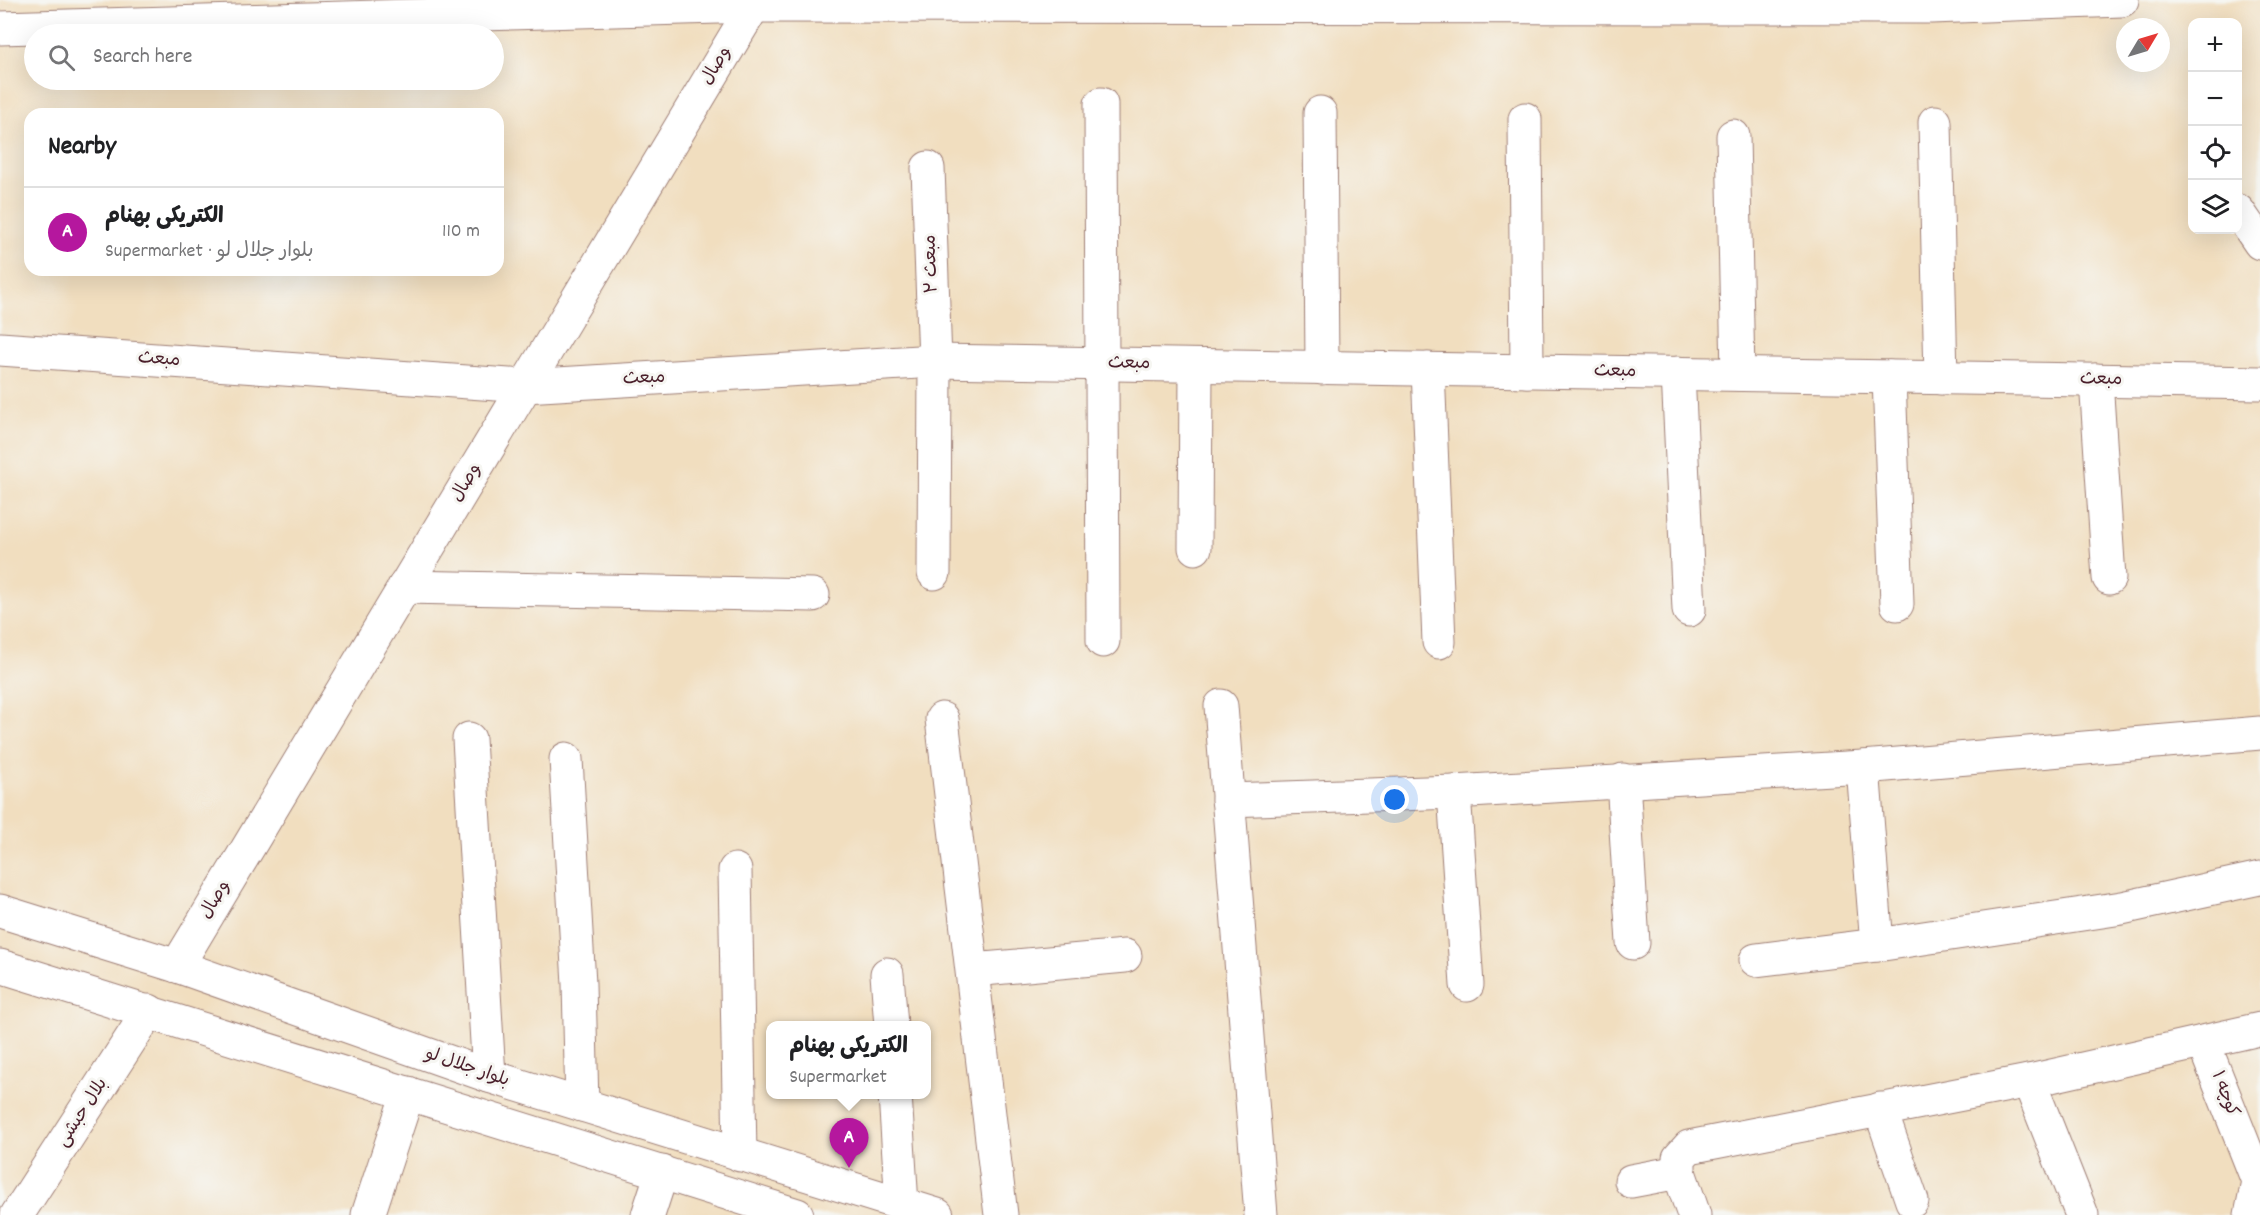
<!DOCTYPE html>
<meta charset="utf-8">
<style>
:root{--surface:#fff;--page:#f6f6f6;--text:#202124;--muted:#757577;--line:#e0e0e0;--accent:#b5179e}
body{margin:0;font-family:Dekko,"Playpen Sans Arabic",sans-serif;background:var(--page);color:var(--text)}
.controls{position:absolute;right:18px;top:18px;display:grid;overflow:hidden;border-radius:12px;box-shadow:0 6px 24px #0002}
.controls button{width:54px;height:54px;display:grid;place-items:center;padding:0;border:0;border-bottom:2px solid var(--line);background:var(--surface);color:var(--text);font:30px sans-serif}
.compass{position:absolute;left:2116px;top:18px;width:54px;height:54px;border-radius:50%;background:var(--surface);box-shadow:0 6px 24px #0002;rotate:52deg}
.you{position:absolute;left:1395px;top:800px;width:21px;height:21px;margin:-15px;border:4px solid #fff;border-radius:50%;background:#1a73e8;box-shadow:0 0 0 9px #1a73e833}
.badge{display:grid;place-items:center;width:39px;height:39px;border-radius:50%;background:var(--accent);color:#fff;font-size:20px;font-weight:700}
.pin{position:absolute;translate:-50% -50px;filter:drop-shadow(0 2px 3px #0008)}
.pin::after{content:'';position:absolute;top:32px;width:21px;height:18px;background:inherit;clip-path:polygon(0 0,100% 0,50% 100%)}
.popup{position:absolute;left:766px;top:1021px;width:165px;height:78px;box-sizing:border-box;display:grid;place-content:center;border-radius:12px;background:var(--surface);filter:drop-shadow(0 2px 4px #0005);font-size:20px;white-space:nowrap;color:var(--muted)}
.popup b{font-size:22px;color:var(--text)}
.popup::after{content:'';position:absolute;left:50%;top:100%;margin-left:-12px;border:12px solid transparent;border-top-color:var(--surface)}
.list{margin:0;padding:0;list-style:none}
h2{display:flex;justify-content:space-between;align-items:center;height:78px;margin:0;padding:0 24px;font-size:26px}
h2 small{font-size:20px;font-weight:400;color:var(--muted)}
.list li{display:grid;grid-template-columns:39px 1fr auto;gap:18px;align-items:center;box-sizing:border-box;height:90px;padding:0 24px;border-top:2px solid var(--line)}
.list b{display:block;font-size:22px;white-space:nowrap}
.list p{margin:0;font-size:20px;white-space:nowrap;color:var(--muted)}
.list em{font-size:20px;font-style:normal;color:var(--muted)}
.icon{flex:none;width:33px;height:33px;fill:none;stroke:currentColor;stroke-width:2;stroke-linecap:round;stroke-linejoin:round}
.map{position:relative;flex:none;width:2260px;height:1215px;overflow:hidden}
.search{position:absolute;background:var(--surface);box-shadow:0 6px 24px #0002;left:24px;top:24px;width:480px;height:66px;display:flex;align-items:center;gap:15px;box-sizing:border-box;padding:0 21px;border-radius:33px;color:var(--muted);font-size:22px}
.panel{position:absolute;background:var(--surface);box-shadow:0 6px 24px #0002;left:24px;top:108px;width:480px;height:168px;border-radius:18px}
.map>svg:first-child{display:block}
</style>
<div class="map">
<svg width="2260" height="1215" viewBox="0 0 2260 1215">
<rect width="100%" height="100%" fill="#f6f6f2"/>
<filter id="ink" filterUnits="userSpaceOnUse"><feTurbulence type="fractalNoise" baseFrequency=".0167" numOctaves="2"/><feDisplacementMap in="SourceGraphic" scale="12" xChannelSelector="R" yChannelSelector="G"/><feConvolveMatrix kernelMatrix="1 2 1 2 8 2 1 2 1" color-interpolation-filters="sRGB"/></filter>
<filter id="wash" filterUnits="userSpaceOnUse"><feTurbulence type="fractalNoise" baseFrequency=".008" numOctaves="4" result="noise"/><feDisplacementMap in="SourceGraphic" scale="24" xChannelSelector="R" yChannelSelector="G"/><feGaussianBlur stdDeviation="1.35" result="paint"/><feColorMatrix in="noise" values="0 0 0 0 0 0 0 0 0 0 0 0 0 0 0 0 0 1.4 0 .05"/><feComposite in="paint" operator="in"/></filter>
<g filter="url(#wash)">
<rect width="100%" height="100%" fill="#f1debf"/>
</g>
<g filter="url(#ink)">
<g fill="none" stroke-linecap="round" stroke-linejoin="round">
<defs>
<g id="minor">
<path d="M0,28l753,-22 1178,1 191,-7"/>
<path d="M1101,104l2,537"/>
<path d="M1320,113l2,255"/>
<path d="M1525,119l2,252"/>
<path d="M1935,122l6,256"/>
<path d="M1733,136l5,238"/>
<path d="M928,168l7,193 -1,212"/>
<path d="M2238,211l22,32"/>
<path d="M0,349l525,37 410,-25 1325,22"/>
<path d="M1428,369l11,273"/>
<path d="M1678,373l11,237"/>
<path d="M1889,377l8,227"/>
<path d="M2096,380l13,198"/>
<path d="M1195,548l1,-182"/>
<path d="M404,587l409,8"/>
<path d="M1221,706l40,509"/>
<path d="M942,719l59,496"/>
<path d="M469,739l20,337"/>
<path d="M566,759l13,225 3,121"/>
<path d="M1863,767l14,178"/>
<path d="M1623,780l10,163"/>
<path d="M1454,792l13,193"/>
<path d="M1228,800l226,-8 409,-25 397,-34"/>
<path d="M735,870l5,285"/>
<path d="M1756,960l121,-15 245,-37 138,-30"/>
<path d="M177,966l580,-966"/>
<path d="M973,970l152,-14"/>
<path d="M887,974l4,52"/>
<path d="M2203,1042l55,139 -7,34"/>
<path d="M2029,1081l53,134"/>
<path d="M895,1094l7,111"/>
<path d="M1880,1109l32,92"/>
<path d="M1631,1181l48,-9"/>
<path d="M17,1215l132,-204"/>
<path d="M368,1215l40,-122"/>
<path d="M648,1215l14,-43"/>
<path d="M1694,1215l-15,-43v-14l10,-11 340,-66 231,-52"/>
</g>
<g id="major">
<path d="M0,911l177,55 312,110 448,139"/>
<path d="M0,966l797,249"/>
</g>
</defs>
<use href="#minor" stroke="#9e7e75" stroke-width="35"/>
<use href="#major" stroke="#9e7e75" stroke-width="35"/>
<use href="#minor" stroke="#fff" stroke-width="33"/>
<use href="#major" stroke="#fff" stroke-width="33"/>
</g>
</g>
<g text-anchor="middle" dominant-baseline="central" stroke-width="6" stroke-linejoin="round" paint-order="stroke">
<g font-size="18" fill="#4a1f2b" stroke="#f6f6f2">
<text transform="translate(717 66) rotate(-59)">وصال</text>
<text transform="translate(932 264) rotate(-92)">مبعث ۲</text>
<text transform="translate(159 360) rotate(4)">مبعث</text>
<text transform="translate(1129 364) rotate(1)">مبعث</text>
<text transform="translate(1615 372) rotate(1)">مبعث</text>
<text transform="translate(644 379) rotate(-3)">مبعث</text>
<text transform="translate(2101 380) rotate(1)">مبعث</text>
<text transform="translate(467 483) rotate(-59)">وصال</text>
<text transform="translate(216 900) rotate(-59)">وصال</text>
<text transform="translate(467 1068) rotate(19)">بلوار جلال لو</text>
<text transform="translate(2224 1094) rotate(69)">کوچه ۱</text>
<text transform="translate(83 1113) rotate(-57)">بلال حبشی</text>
</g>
</g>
</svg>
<div class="controls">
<button>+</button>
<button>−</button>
<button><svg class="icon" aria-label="locate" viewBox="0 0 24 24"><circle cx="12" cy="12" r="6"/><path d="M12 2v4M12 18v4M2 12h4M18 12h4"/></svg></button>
<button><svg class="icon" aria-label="layers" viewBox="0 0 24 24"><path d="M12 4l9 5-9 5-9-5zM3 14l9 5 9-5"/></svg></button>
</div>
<svg class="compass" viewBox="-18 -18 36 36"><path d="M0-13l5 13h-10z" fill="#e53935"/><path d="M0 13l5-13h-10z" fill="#757577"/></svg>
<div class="you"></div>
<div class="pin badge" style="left:849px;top:1168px">A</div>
<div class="popup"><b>الکتریکی بهنام</b>Supermarket</div>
<div class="search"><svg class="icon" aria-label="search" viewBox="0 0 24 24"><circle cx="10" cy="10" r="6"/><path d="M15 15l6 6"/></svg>Search here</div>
<section class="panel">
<h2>Nearby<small></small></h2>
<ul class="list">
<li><span class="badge">A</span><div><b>الکتریکی بهنام</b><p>Supermarket · بلوار جلال لو</p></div><em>110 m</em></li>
</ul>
</section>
</div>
